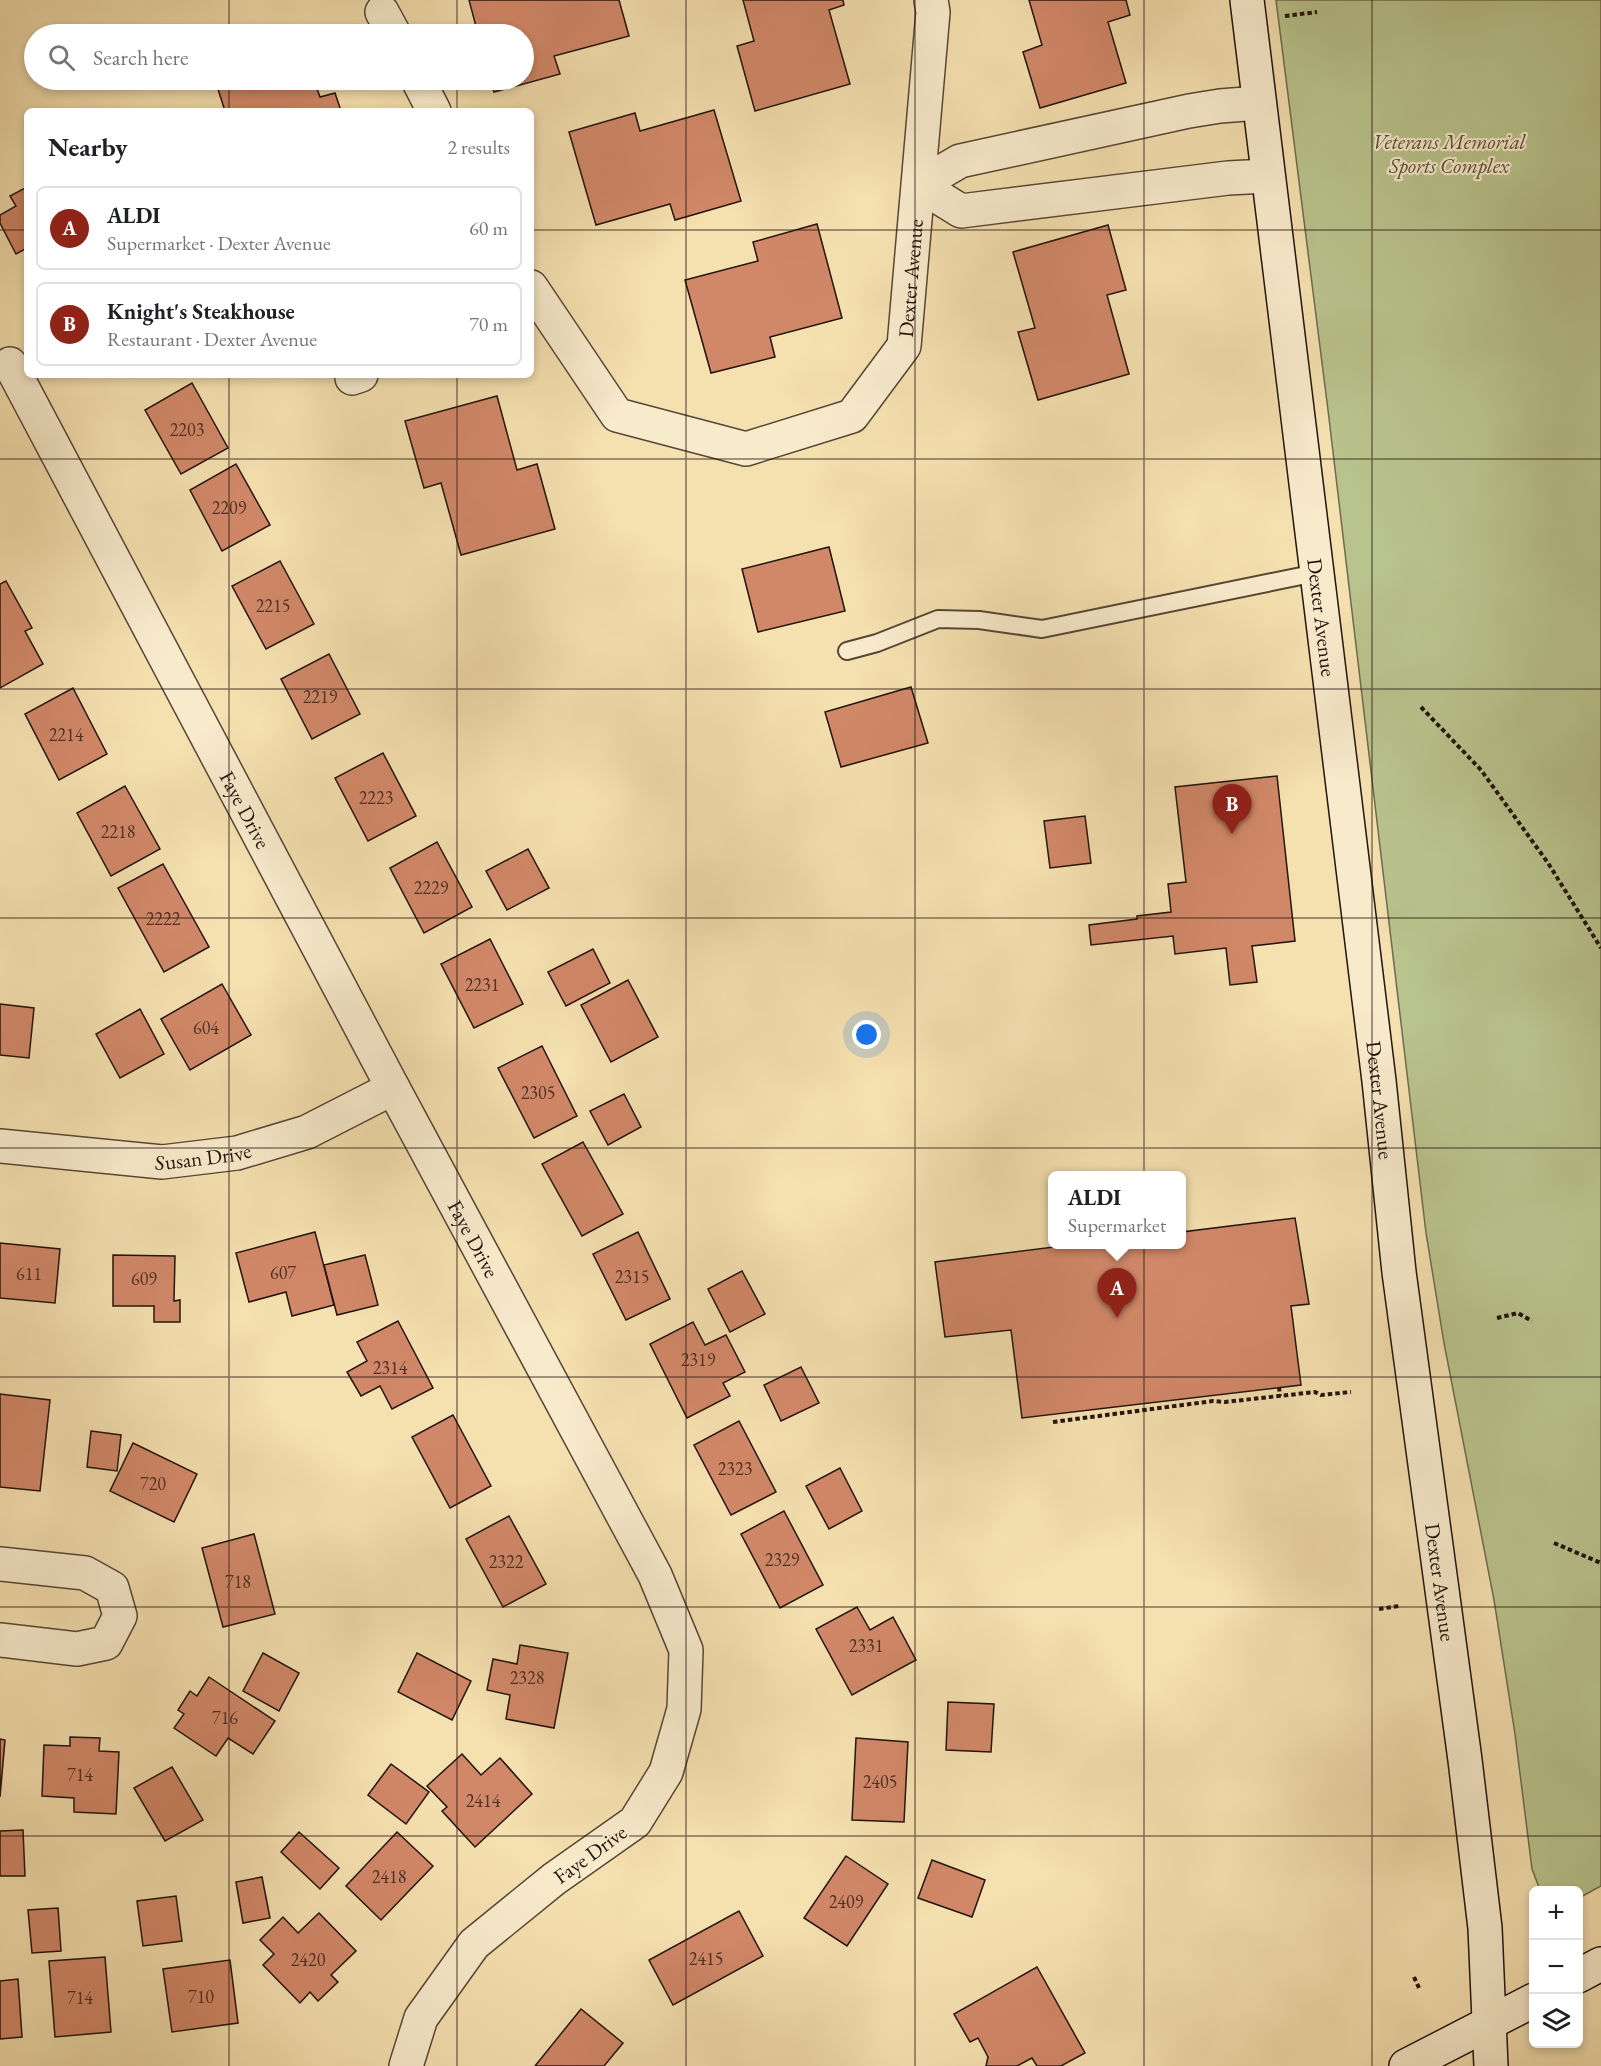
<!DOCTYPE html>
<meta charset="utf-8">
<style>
:root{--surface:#fff;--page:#f6f6f6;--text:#202124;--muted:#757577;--line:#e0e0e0;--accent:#8f2418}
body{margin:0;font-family:"EB Garamond",serif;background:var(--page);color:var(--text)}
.controls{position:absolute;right:18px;bottom:18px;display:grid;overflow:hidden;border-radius:9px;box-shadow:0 3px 9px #0003}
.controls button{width:54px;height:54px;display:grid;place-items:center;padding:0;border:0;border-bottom:2px solid var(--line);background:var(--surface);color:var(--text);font:30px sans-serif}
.you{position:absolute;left:867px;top:1035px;width:21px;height:21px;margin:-15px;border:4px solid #fff;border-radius:50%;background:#1a73e8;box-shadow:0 0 0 9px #1a73e833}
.badge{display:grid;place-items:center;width:39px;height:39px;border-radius:50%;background:var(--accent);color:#fff;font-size:20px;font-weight:700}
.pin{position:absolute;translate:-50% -50px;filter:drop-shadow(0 2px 3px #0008)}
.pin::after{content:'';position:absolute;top:32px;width:21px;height:18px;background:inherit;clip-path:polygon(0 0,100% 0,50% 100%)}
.popup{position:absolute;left:1048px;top:1171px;width:138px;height:78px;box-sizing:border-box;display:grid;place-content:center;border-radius:9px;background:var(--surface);filter:drop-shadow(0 2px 4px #0005);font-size:20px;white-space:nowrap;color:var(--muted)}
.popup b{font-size:22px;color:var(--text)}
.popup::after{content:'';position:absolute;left:50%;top:100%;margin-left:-12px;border:12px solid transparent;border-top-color:var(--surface)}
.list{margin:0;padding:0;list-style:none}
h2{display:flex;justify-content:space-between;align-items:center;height:78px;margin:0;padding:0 24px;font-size:26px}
h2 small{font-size:20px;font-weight:400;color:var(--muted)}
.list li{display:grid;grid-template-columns:39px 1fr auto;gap:18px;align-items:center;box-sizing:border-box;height:84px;margin:0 12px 12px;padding:0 12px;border:2px solid var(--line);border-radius:9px}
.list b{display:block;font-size:22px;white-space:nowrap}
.list p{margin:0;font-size:20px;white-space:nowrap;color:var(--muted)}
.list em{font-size:20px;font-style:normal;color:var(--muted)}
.icon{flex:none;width:33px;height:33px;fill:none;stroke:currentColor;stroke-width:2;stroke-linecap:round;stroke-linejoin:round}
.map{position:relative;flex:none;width:1601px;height:2066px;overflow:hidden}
.search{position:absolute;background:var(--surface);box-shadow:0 3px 9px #0003;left:24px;top:24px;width:510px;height:66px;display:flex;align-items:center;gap:15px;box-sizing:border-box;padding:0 21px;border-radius:33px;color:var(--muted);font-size:22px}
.panel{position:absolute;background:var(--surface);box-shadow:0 3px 9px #0003;left:24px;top:108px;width:510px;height:270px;border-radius:9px}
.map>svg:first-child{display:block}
</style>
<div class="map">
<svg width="1601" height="2066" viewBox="0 0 1601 2066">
<rect width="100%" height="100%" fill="#f5e0b0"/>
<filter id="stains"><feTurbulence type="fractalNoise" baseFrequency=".00333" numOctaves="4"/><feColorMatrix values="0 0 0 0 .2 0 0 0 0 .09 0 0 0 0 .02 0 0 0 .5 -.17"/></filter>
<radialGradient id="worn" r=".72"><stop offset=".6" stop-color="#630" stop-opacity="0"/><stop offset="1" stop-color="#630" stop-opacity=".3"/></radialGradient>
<path fill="#b9c38d" stroke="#6e6b4d" stroke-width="1.5" d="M1276,0h325v1886l-22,12 -1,-8h-38l-8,-21 -17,-135 -21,-134 -50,-257 -18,-110 -98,-823z"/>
<g fill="#d18869" stroke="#22130d" stroke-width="1.5">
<path d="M469,0h150l10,36 -75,20 6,18 -66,18 -4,-12h34v-46h-46z"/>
<path d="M743,0h100l1,5 -15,5 21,74 -95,27 -18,-65 17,-5z"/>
<path d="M1029,0h97l4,15 -22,7 18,61 -86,25 -17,-56 19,-7z"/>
<path d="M215,80h99l6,17 15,-4 6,18h-116z"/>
<path d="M714,110l27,91 -66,19 -5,-16 -74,21 -27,-93 66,-19 5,18z"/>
<path d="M27,187v61l-11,6 -16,-31v-8l16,-9 -6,-10z"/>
<path d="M817,224l25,94 -72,19 5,20 -64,16 -26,-93 73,-19 -5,-19z"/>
<path d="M1108,225l18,65 -19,5 22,79 -91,26 -20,-68 17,-4 -22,-76z"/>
<path d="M192,383l36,65 -47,26 -36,-64z"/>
<path d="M497,396l20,74 20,-6 18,65 -94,26 -20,-72 -17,5 -19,-67z"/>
<path d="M236,464l34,61 -48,26 -32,-61z"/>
<path d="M829,547l16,64 -87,21 -16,-63z"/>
<path d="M280,561l34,63 -48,25 -34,-63z"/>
<path d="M6,581l26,47 -7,3 18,33 -43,24v-104z"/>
<path d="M329,654l31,60 -48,25 -31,-60z"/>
<path d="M911,687l17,56 -87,24 -16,-55z"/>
<path d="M73,688l34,66 -48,26 -34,-66z"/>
<path d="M383,753l33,63 -48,25 -33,-63z"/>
<path d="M1277,776l18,165 -43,5 5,36 -27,3 -4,-37 -51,6 -2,-18 -82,9 -2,-20 48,-6v-3l34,-4 -3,-28 18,-2 -11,-95z"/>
<path d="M125,786l35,63 -49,27 -34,-63z"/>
<path d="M1085,816l6,47 -41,5 -6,-47z"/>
<path d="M437,842l35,65 -48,26 -34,-65z"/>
<path d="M528,849l21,39 -42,22 -21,-39z"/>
<path d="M163,864l46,83 -45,25 -46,-84z"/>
<path d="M490,939l33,65 -49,24 -33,-64z"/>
<path d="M593,949l17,34 -44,23 -18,-34z"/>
<path d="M628,980l30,57 -47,25 -30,-57z"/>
<path d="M222,984l29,51 -61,35 -29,-51z"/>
<path d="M0,1004l34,4 -5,50 -29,-3z"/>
<path d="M140,1009l24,45 -44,24 -24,-44z"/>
<path d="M542,1046l35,70 -43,22 -36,-70z"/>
<path d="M624,1094l17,33 -33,18 -18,-34z"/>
<path d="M583,1142l40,72 -41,22 -40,-72z"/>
<path d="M1295,1218l14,86 -18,2 10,79 -279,33 -11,-88 -66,7 -10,-75 143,-18h104v-12z"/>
<path d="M315,1232l19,73 -42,11 -6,-24 -37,10 -13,-49z"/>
<path d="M638,1232l32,67 -44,21 -33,-66z"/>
<path d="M0,1243l60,6 -5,54 -55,-5z"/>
<path d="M113,1255l62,1 -1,45 6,-1v22h-26v-16h-41z"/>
<path d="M365,1255l13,50 -41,10 -13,-50z"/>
<path d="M742,1271l23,43 -35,18 -22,-43z"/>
<path d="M398,1321l35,67 -41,21 -12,-23 -19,10 -14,-24 20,-11 -10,-19z"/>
<path d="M693,1322l12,23 21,-10 19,37 -22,11 7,13 -43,22 -37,-74z"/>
<path d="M801,1367l18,36 -38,18 -17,-36z"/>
<path d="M0,1394l50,6 -10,91 -40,-4z"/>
<path d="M453,1415l38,71 -41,22 -38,-71z"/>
<path d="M739,1421l37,71 -45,23 -37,-70z"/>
<path d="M91,1431l30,4 -4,36 -30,-4z"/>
<path d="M133,1443l64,31 -23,48 -64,-31z"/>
<path d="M840,1468l22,43 -33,18 -23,-43z"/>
<path d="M784,1511l39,74 -43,23 -39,-74z"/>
<path d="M509,1516l37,68 -43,23 -37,-68z"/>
<path d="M254,1534l21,80 -52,13 -21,-79z"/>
<path d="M857,1607l13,23 23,-13 23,43 -64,35 -36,-66z"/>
<path d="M520,1645l48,8 -14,75 -48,-9 4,-24 -23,-5 6,-31 24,5z"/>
<path d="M263,1653l36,20 -20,38 -36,-20z"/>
<path d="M417,1653l54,28 -19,39 -54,-28z"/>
<path d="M209,1677l66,44 -22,33 -25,-16 -12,18 -42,-28 10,-14 -6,-4 12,-19 7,5z"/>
<path d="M948,1702l46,2 -3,48 -45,-2z"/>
<path d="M70,1737l30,1 -1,13 20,1 -3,62 -42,-2v-14l-32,-2 2,-51 26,1z"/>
<path d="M856,1738l52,4 -4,80 -52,-2z"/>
<path d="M0,1739l5,1 -5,57z"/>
<path d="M462,1754l19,21 19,-17 32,36 -57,53 -33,-36 5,-4 -20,-21z"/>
<path d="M391,1764l38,28 -23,32 -38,-29z"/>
<path d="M172,1767l31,53 -38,21 -31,-53z"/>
<path d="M23,1830l2,46h-25v-45z"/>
<path d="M299,1832l40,36 -19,21 -39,-37z"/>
<path d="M397,1832l36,34 -52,54 -35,-34z"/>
<path d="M846,1856l42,28 -41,62 -43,-28z"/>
<path d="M932,1860l53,20 -13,37 -54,-19z"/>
<path d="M262,1877l8,41 -27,5 -7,-41z"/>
<path d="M176,1896l6,45 -39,5 -6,-45z"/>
<path d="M58,1908l3,43 -29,2 -4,-43z"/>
<path d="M739,1911l24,45 -90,49 -24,-45z"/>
<path d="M319,1913l37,38 -25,24 7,7 -20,19 -8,-9 -10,11 -37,-38 11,-11 -14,-14 23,-23 15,16z"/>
<path d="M105,1957l6,75 -56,5 -6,-76z"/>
<path d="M230,1960l8,63 -66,9 -9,-63z"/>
<path d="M1037,1967l48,86 -24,13h-24l-5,-8 -15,8h-31l2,-9 -10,-19 -8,4 -16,-28z"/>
<path d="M18,1979l4,58 -22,2v-58z"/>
<path d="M581,2009l42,34 -19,23h-69z"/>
</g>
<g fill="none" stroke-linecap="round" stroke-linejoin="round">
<defs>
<path id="service" d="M847,651l30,-8 61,-24 41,1 63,9 274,-56"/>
<g id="minor">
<path d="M382,12l12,22"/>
<path d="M418,80l16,31"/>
<path d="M1259,103l-39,3 -31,5 -229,50 -41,24 42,26 267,-33 39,-2"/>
<path id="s1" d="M531,287l86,128 129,34 106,-33 52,-70 29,-334 -2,-12"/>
<path id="s2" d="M10,364l383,724 262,487 31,75 -2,59 -18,63 -31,50 -81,57 -80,65 -53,74 -15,48"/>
<path d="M352,378l9,-3"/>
<path id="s3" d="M0,1146l162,16 75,-9 70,-21 86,-44"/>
<path d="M0,1564l85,9 27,15 8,28 -14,27 -29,6 -77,-9"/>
</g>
<g id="secondary">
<path id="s4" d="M1247,0l132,1081 20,191 66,488 20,168 6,138"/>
<path d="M1578,1976l23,-12"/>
<path d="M1406,2066l128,-66"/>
</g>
</defs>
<use href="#service" stroke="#574636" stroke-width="20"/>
<use href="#minor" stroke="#574636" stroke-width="36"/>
<use href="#secondary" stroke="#22130d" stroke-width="36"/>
<g stroke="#22130d" stroke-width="4" stroke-dasharray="4.5 3" stroke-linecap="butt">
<path d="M1285,16l32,-4"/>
<path d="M1421,707l60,63 67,93 53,85"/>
<path d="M1497,1318l21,-5 14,8"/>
<path d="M1279,1387l1,9"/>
<path d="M1053,1422l160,-21 12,1 90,-10 6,3 30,-3"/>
<path d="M1554,1543l47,20"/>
<path d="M1379,1609l20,-3"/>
<path d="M1414,1977l6,13"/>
</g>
<use href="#service" stroke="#f8ebcc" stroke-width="16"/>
<use href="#minor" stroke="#f8ebcc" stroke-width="33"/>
<use href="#secondary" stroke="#f8ebcc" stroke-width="33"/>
</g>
<path fill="none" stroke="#22130d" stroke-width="1.5" stroke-opacity="0.55" d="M229,0v34M457,0v34M686,0v2066M915,0v2066M1144,0v2066M1372,0v2066M229,80v31M457,80v31M0,230h27M531,230h1070M229,375v1691M457,375v1691M0,459h1601M0,689h1601M0,918h1601M0,1148h1601M0,1377h1601M0,1607h1601M0,1836h1601"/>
<g text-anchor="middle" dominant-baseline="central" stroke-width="4.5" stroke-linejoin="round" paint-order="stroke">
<g font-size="18" fill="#4e3024">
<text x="187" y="429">2203</text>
<text x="229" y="507">2209</text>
<text x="273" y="605">2215</text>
<text x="320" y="696">2219</text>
<text x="66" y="734">2214</text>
<text x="376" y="797">2223</text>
<text x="118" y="831">2218</text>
<text x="431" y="887">2229</text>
<text x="163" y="918">2222</text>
<text x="482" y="984">2231</text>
<text x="206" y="1027">604</text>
<text x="538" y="1092">2305</text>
<text x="283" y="1272">607</text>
<text x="29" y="1273">611</text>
<text x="632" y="1276">2315</text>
<text x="144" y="1278">609</text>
<text x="698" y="1359">2319</text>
<text x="390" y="1367">2314</text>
<text x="735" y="1468">2323</text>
<text x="153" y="1483">720</text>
<text x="782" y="1559">2329</text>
<text x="506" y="1561">2322</text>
<text x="238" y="1581">718</text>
<text x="866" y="1645">2331</text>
<text x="527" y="1677">2328</text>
<text x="225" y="1717">716</text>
<text x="80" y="1774">714</text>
<text x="880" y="1781">2405</text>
<text x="483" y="1800">2414</text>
<text x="389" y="1876">2418</text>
<text x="846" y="1901">2409</text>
<text x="706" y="1958">2415</text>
<text x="308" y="1959">2420</text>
<text x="201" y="1996">710</text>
<text x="80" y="1997">714</text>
</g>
<g font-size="21" font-style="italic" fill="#57513a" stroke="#f8ebcc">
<text x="1449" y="141">Veterans Memorial<tspan x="1449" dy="24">Sports Complex</tspan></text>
</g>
<g font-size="21" fill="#22130d" stroke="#f8ebcc">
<text stroke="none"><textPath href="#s1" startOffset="554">Dexter Avenue</textPath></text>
<text stroke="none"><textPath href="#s4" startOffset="622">Dexter Avenue</textPath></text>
<text stroke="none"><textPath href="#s2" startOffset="504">Faye Drive</textPath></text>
<text stroke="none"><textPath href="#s4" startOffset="1108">Dexter Avenue</textPath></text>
<text stroke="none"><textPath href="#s3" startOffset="204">Susan Drive</textPath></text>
<text stroke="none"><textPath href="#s2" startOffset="990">Faye Drive</textPath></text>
<text stroke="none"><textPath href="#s4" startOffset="1594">Dexter Avenue</textPath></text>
<text transform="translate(590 1854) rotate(-36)">Faye Drive</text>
</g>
</g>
<rect width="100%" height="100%" filter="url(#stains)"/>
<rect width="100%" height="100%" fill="url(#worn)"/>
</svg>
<div class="controls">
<button>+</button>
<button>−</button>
<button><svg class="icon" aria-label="layers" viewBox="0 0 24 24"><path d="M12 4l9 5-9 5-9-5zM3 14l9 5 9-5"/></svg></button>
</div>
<div class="you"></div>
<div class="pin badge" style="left:1117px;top:1318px">A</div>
<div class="popup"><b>ALDI</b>Supermarket</div>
<div class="pin badge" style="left:1232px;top:834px">B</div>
<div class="search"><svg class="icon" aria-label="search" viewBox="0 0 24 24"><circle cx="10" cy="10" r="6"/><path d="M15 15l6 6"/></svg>Search here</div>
<section class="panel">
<h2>Nearby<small>2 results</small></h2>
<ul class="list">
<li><span class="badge">A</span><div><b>ALDI</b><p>Supermarket · Dexter Avenue</p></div><em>60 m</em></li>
<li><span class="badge">B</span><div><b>Knight's Steakhouse</b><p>Restaurant · Dexter Avenue</p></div><em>70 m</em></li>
</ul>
</section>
</div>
